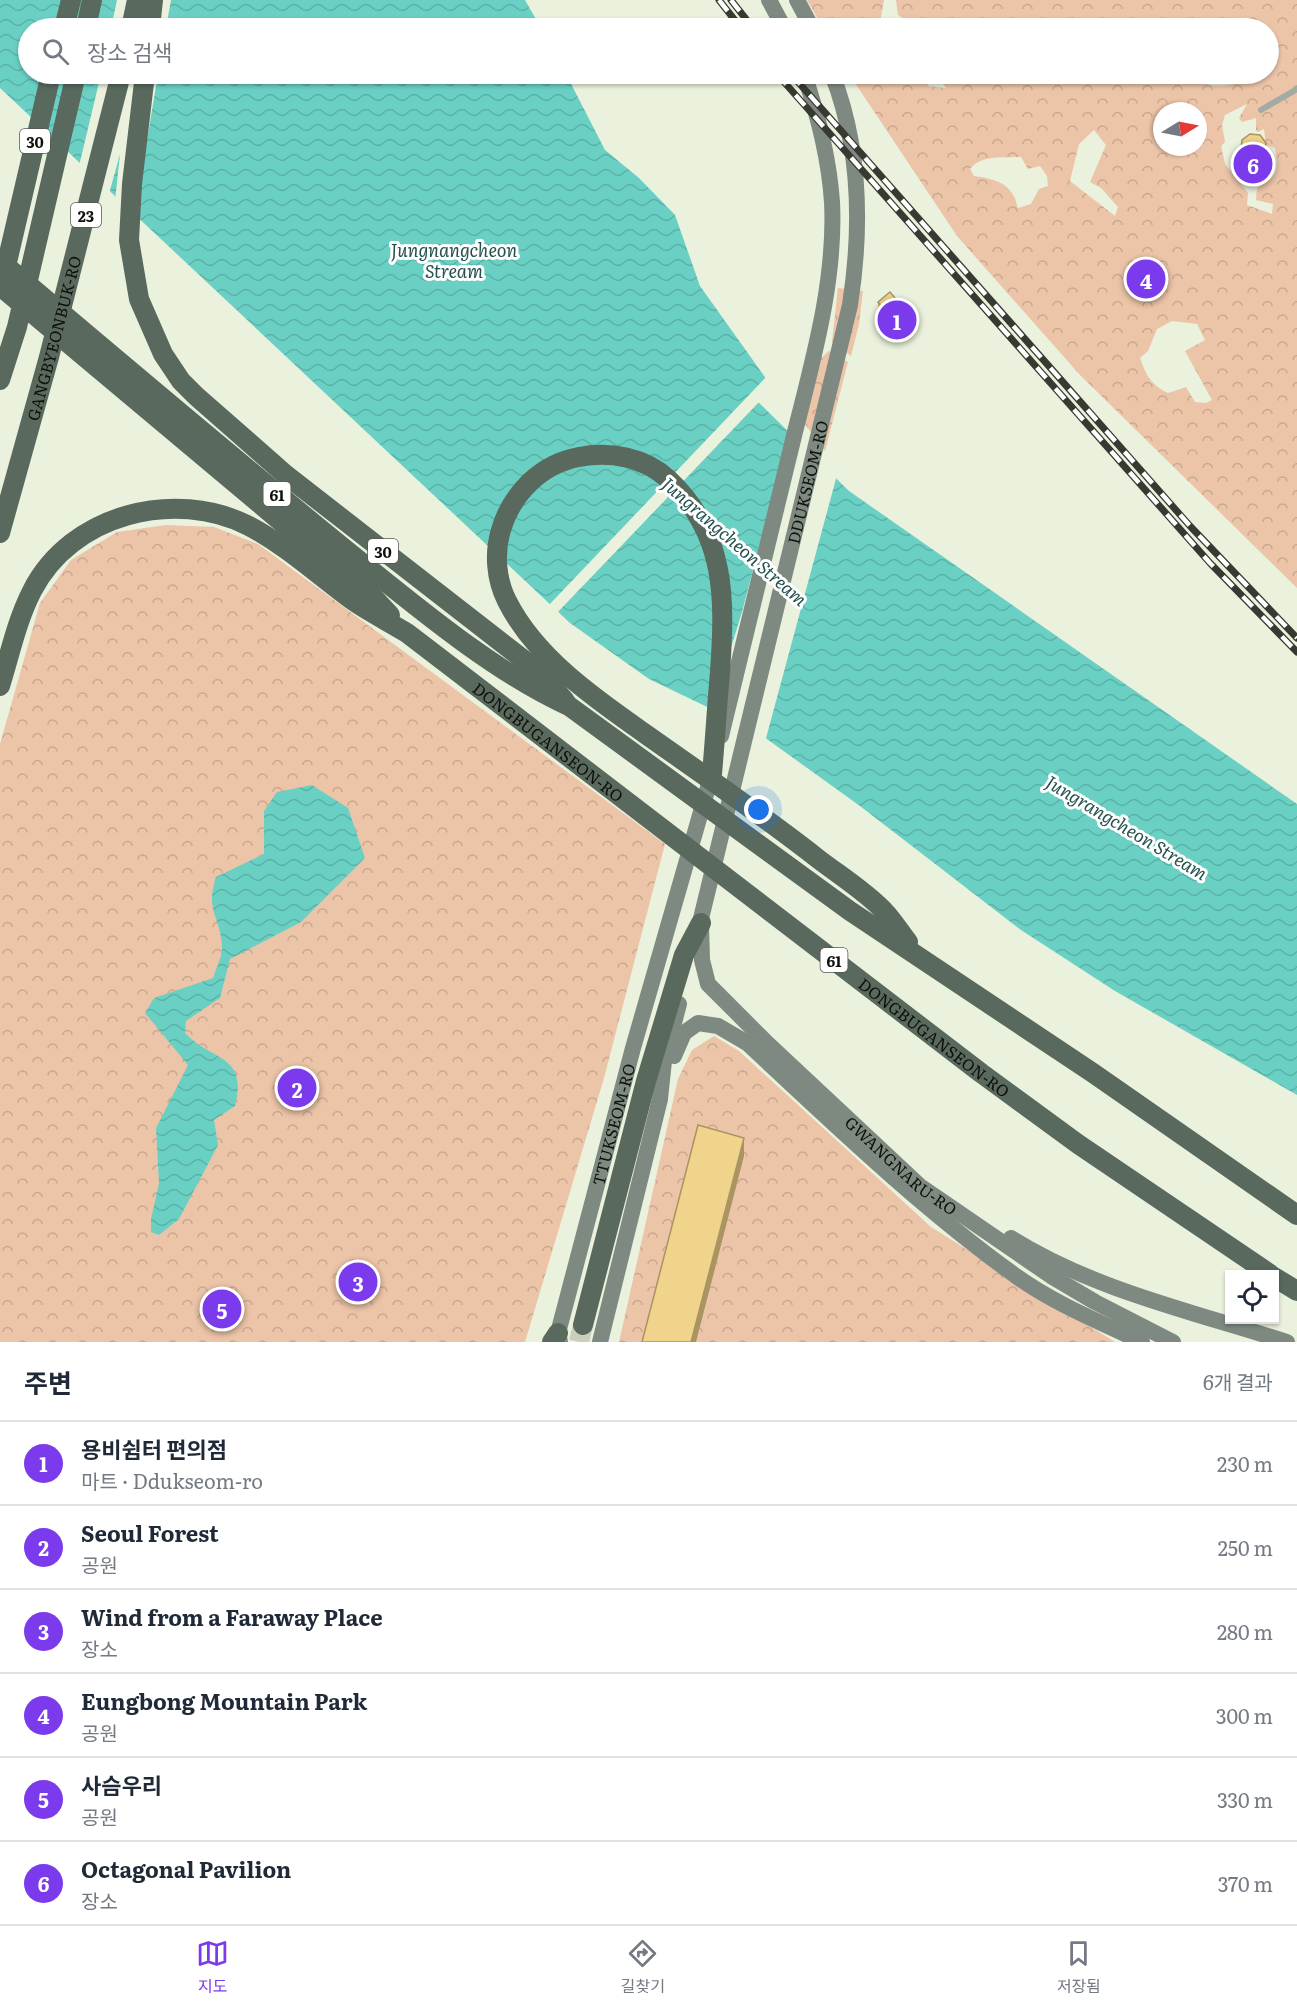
<!DOCTYPE html>
<html lang="ko">
<meta charset="utf-8">
<style>
:root{--surface:#fff;--page:#f2f2f3;--text:#1f2937;--muted:#747a83;--line:#e0e1e3;--accent:#7c3aed}
body{margin:0;font-family:Literata,"Noto Sans KR",serif;background:var(--page);color:var(--text)}
.controls{position:absolute;right:18px;bottom:18px;display:grid;overflow:hidden;border-radius:0px;box-shadow:0 2px 4px #0004}
.controls button{width:54px;height:54px;display:grid;place-items:center;padding:0;border:0;border-bottom:2px solid var(--line);background:var(--surface);color:var(--text);font:30px sans-serif}
.compass{position:absolute;left:1153px;top:102px;width:54px;height:54px;border-radius:50%;background:var(--surface);box-shadow:0 2px 4px #0004;rotate:80deg}
.you{position:absolute;left:759px;top:810px;width:21px;height:21px;margin:-15px;border:4px solid #fff;border-radius:50%;background:#1a73e8;box-shadow:0 0 0 9px #1a73e833}
.badge{display:grid;place-items:center;width:39px;height:39px;border-radius:50%;background:var(--accent);color:#fff;font-size:20px;font-weight:700}
.pin{position:absolute;translate:-50% -50%;border:3px solid #fff;box-shadow:0 2px 6px #0006}
.list{margin:0;padding:0;list-style:none}
h2{display:flex;justify-content:space-between;align-items:center;height:78px;margin:0;padding:0 24px;font-size:26px}
h2 small{font-size:20px;font-weight:400;color:var(--muted)}
.list li{display:grid;grid-template-columns:39px 1fr auto;gap:18px;align-items:center;box-sizing:border-box;height:84px;padding:0 24px;border-top:2px solid var(--line)}
.list b{display:block;font-size:22px;white-space:nowrap}
.list p{margin:0;font-size:20px;white-space:nowrap;color:var(--muted)}
.list em{font-size:20px;font-style:normal;color:var(--muted)}
.icon{flex:none;width:33px;height:33px;fill:none;stroke:currentColor;stroke-width:2;stroke-linecap:round;stroke-linejoin:round}
.map{position:relative;flex:none;width:1297px;height:1342px;overflow:hidden}
.search{position:absolute;background:var(--surface);box-shadow:0 2px 4px #0004;left:18px;right:18px;top:18px;height:66px;display:flex;align-items:center;gap:15px;box-sizing:border-box;padding:0 21px;border-radius:33px;color:var(--muted);font-size:22px}
.sheet{height:582px;background:var(--surface)}
nav{display:flex;justify-content:space-around;align-items:center;box-sizing:border-box;height:84px;border-top:2px solid var(--line);background:var(--surface);font-size:16px;color:var(--muted)}
nav a{display:grid;justify-items:center;gap:3px}
nav .on{color:var(--accent)}
.map>svg:first-child{display:block}
</style>
<div class="map">
<svg width="1297" height="1342" viewBox="0 0 1297 1342">
<defs>
<pattern id="forest-crowns" width="20" height="18" patternUnits="userSpaceOnUse" patternTransform="scale(1.5)"><rect width="20" height="18" fill="#ecc4a8"/><path d="M2 6a3 3 0 1 1 6 0M12 15a3 3 0 1 1 6 0" fill="none" stroke="#c9a78f"/></pattern>
<pattern id="water-waves" width="16" height="10" patternUnits="userSpaceOnUse" patternTransform="scale(1.5)"><rect width="16" height="10" fill="#6ad0c4"/><path d="M0 5q4-4 8 0t8 0" fill="none" stroke="#5bb2a7"/></pattern>
</defs>
<rect width="100%" height="100%" fill="#eaf1dc"/>
<g fill="url(#forest-crowns)" fill-rule="evenodd">
<path d="M807,0h77l-5,28h-56z"/>
<path d="M896,0h401v588l-217,-213 -123,-139 -108,-162h70l10,12 17,2 -10,-14h251c16,13 28,13 48,10v-10h33v-46h-351l-19,-13zM1247,104l-8,14 3,4 14,-4v12l2,2 6,-3 2,16 9,3c4,25 3,27 -18,40l-1,12 17,4 -1,10 -25,-9 1,-12 -23,-29 -4,-18 4,-4 -3,-17 3,-10zM1162,111h36v36h-36zM1094,130l12,15 -16,37 11,6 17,19 -3,9 -45,-35 9,-37zM1021,157l7,12 12,-3 7,10 1,10 -9,3 -8,15 -13,4c-2,-4 -2,-10 -5,-13 -7,-14 -25,-17 -39,-19l-4,-7c12,-15 33,-11 51,-12zM1172,321l25,3 8,16 -20,11 27,49 -6,3 -11,-1 -9,-15 -18,6c-17,-8 -22,-18 -28,-35l8,-7 9,-22z"/>
<path d="M838,288l25,3 -4,33 -8,32 -19,-14z"/>
<path d="M829,351l19,11 -23,89 -30,-40 25,-52z"/>
<path d="M166,525l48,2 44,17 407,300 -61,234 -79,264h-525v-598l40,-141 31,-43 46,-28z"/>
<path d="M714,1036l25,15 192,176 184,115h-496l59,-263 14,-29z"/>
</g>
<g fill="url(#water-waves)">
<path d="M0,0h525l16,28h-513v46h538l39,76 34,28 36,37 25,71 67,94 -12,19 94,92 448,313v291l-182,-104 -94,-61 -161,-124 -107,-77 -104,-50 -79,-56 -570,-535z"/>
<path d="M312,785l36,23 17,50 -64,64 -71,37 -10,39 -34,23 -1,12c27,29 63,20 50,73l-21,14 4,25 -39,74 -20,16 -8,-3v-13l8,-36 -3,-55 32,-63 -43,-52 9,-15 59,-20c3,-9 10,-23 9,-32 -2,-31 -17,-34 -6,-69l48,-23v-43l13,-19z"/>
</g>
<g fill="#eaf1dc">
<path d="M117,0h54l-5,28h-55z"/>
<path d="M101,74h57l-24,145 -19,-18 5,-47 -11,40 -30,-28z"/>
<path d="M768,375l2,6 -11,17 2,2 -205,214 -8,-8z"/>
<path d="M790,429l47,46 -72,267 -14,-10 -40,-20 31,-100z"/>
</g>
<g fill="none" stroke-linecap="round" stroke-linejoin="round">
<path stroke="#c9cfbc" stroke-width="20" stroke-dasharray="20 10" stroke-linecap="butt" d="M579,1342l4,-17"/>
<path stroke="#a2aba4" stroke-width="6" d="M1261,110l36,-21"/>
<g stroke="#7e8a81" stroke-width="16">
<path d="M769,0l15,28"/>
<path d="M797,0l15,28"/>
<path d="M721,736c24,-99 48,-198 72,-296 19,-77 43,-158 39,-238 -3,-44 -14,-87 -28,-128"/>
<path id="s1" d="M701,924l1,36 6,24 57,57 155,145 131,90 44,26 78,40"/>
<path id="s2" d="M697,935l153,-630c12,-78 11,-157 -18,-231"/>
<path d="M674,1056l10,-23 14,-10 20,3 29,17c87,81 173,164 269,233 39,28 84,46 126,66"/>
<path d="M1011,1238c83,52 183,74 276,104"/>
<path id="s3" d="M560,1342l-2,-9 75,-285 80,-278"/>
<path d="M600,1342l60,-243 4,-38 15,-57"/>
</g>
<g stroke="#59695e" stroke-width="20">
<path d="M64,28l7,-28"/>
<path d="M86,28l6,-28"/>
<path d="M131,28l6,-28"/>
<path d="M150,28l3,-28"/>
<path d="M145,74l-13,110 -3,56 10,59 24,55 18,27 15,15 90,79 256,199 23,27"/>
<path d="M0,261c115,97 229,194 346,289 65,52 147,122 223,156l281,205 243,162 204,142"/>
<path d="M4,275l47,-201"/>
<path d="M0,286l284,238 79,62 27,29"/>
<path d="M0,380l17,-53 59,-253"/>
<path id="s4" d="M0,533l49,-176 72,-283"/>
<path id="s5" d="M0,686c10,-32 17,-66 32,-95 39,-77 143,-103 217,-65 38,20 69,49 103,74 17,12 37,22 55,33l574,440 97,71 192,130"/>
<path d="M712,774c3,-34 5,-68 8,-102 5,-72 7,-138 -52,-193 -24,-22 -58,-28 -89,-22 -38,7 -67,36 -78,73 -7,23 -5,49 6,71 28,56 87,97 137,132 58,41 117,81 173,125 22,17 48,33 67,53 9,9 16,21 24,31"/>
<path d="M1274,1277l23,14"/>
<path d="M583,1325l63,-244 38,-126 17,-32"/>
<path d="M552,1342l6,-9"/>
</g>
<defs>
<g id="rail">
<path d="M719,0l22,28"/>
<path d="M731,0l22,28"/>
<path d="M777,74l433,489 87,89"/>
<path d="M791,74l399,452 107,112"/>
</g>
</defs>
<use href="#rail" stroke="#373a31" stroke-width="7"/>
<use href="#rail" stroke="#fff" stroke-width="4.5" stroke-dasharray="14" stroke-linecap="butt"/>
</g>
<g fill="#cfb678">
<path d="M1241,149l25,12 -2,10 -7,6 -10,-2 -6,-8z"/>
<path d="M878,302l35,27 -11,10 -24,-28z"/>
</g>
<g fill="#a99462">
<path d="M1266,143v18l-2,10 -7,6v-18z"/>
<path d="M913,320v9l-11,10v-9z"/>
<path d="M744,1138v18l-48,186h-5z"/>
</g>
<g fill="#f1d48c" stroke="#a99462" stroke-width="1.5">
<path d="M1250,134l10,1 6,8 -2,10 -7,6 -10,-2 -6,-8 1,-9z"/>
<path d="M890,292l23,28 -11,10 -24,-28z"/>
<path d="M698,1125l46,13 -53,204h-49z"/>
</g>
<g text-anchor="middle" dominant-baseline="central" stroke-width="6" stroke-linejoin="round" paint-order="stroke">
<g fill="#fff" stroke="#565853" stroke-width="1.5">
<rect x="20" y="129" width="30" height="24" rx="4.5"/>
<rect x="71" y="203" width="30" height="24" rx="4.5"/>
<rect x="263.5" y="482" width="27" height="24" rx="4.5"/>
<rect x="368" y="539" width="30" height="24" rx="4.5"/>
<rect x="820.5" y="948" width="27" height="24" rx="4.5"/>
</g>
<g font-size="15" font-weight="bold" fill="#0e1009">
<text x="35" y="141">30</text>
<text x="86" y="215">23</text>
<text x="277" y="494">61</text>
<text x="383" y="551">30</text>
<text x="834" y="960">61</text>
</g>
<g font-size="16" fill="#0e1009" stroke="#fff">
<text stroke="none"><textPath href="#s4" startOffset="202">GANGBYEONBUK-RO</textPath></text>
<text stroke="none"><textPath href="#s2" startOffset="466">DDUKSEOM-RO</textPath></text>
<text stroke="none"><textPath href="#s5" startOffset="720">DONGBUGANSEON-RO</textPath></text>
<text stroke="none"><textPath href="#s5" startOffset="1206">DONGBUGANSEON-RO</textPath></text>
<text stroke="none"><textPath href="#s3" startOffset="225">TTUKSEOM-RO</textPath></text>
<text stroke="none"><textPath href="#s1" startOffset="326">GWANGNARU-RO</textPath></text>
</g>
<g font-size="18" font-style="italic" fill="#24524d" stroke="#fff">
<text x="454" y="249">Jungnangcheon<tspan x="454" dy="21">Stream</tspan></text>
<text transform="translate(735 541) rotate(41)">Jungrangcheon Stream</text>
<text transform="translate(1127 827) rotate(31)">Jungrangcheon Stream</text>
</g>
</g>
</svg>
<div class="controls">
<button><svg class="icon" aria-label="locate" viewBox="0 0 24 24"><circle cx="12" cy="12" r="6"/><path d="M12 2v4M12 18v4M2 12h4M18 12h4"/></svg></button>
</div>
<svg class="compass" viewBox="-18 -18 36 36"><path d="M0-13l5 13h-10z" fill="#e53935"/><path d="M0 13l5-13h-10z" fill="#747a83"/></svg>
<div class="you"></div>
<div class="pin badge" style="left:897px;top:320px">1</div>
<div class="pin badge" style="left:297px;top:1088px">2</div>
<div class="pin badge" style="left:358px;top:1282px">3</div>
<div class="pin badge" style="left:1146px;top:279px">4</div>
<div class="pin badge" style="left:222px;top:1309px">5</div>
<div class="pin badge" style="left:1253px;top:164px">6</div>
<div class="search"><svg class="icon" aria-label="search" viewBox="0 0 24 24"><circle cx="10" cy="10" r="6"/><path d="M15 15l6 6"/></svg>장소 검색</div>
</div>
<section class="sheet">
<h2>주변<small>6개 결과</small></h2>
<ul class="list">
<li><span class="badge">1</span><div><b>용비쉼터 편의점</b><p>마트 · Ddukseom-ro</p></div><em>230 m</em></li>
<li><span class="badge">2</span><div><b>Seoul Forest</b><p>공원</p></div><em>250 m</em></li>
<li><span class="badge">3</span><div><b>Wind from a Faraway Place</b><p>장소</p></div><em>280 m</em></li>
<li><span class="badge">4</span><div><b>Eungbong Mountain Park</b><p>공원</p></div><em>300 m</em></li>
<li><span class="badge">5</span><div><b>사슴우리</b><p>공원</p></div><em>330 m</em></li>
<li><span class="badge">6</span><div><b>Octagonal Pavilion</b><p>장소</p></div><em>370 m</em></li>
</ul>
</section>
<nav>
<a class="on"><svg class="icon" aria-label="map" viewBox="0 0 24 24"><path d="M3 6l6-2 6 2 6-2v14l-6 2-6-2-6 2zM9 4v14M15 6v14"/></svg>지도</a>
<a><svg class="icon" aria-label="directions" viewBox="0 0 24 24"><path d="M12 3l9 9-9 9-9-9zM9 14v-3h6M13 9l2 2-2 2"/></svg>길찾기</a>
<a><svg class="icon" aria-label="saved" viewBox="0 0 24 24"><path d="M7 4h10v16l-5-4-5 4z"/></svg>저장됨</a>
</nav>
